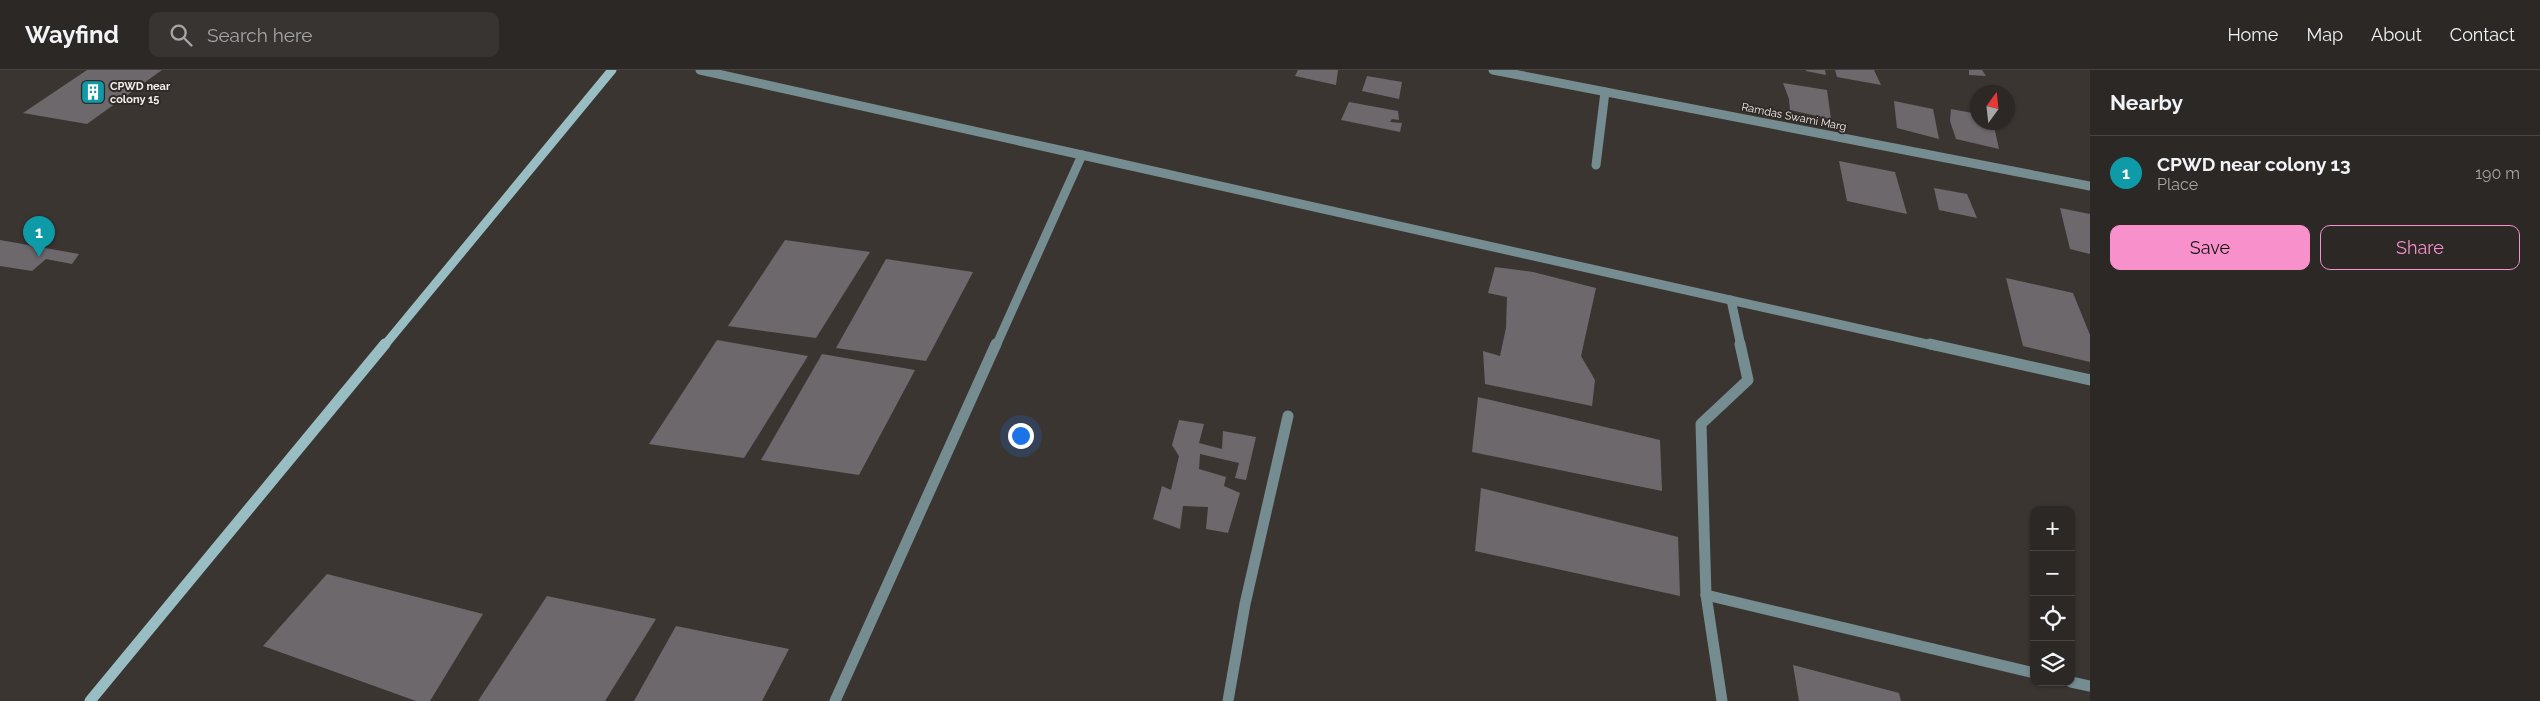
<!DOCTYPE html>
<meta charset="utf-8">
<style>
:root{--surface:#2c2826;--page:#383432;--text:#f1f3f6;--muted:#a6a6a7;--line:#484443;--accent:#f890cc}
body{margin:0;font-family:Raleway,sans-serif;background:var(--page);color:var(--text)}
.controls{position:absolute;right:15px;bottom:15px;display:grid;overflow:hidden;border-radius:10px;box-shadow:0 1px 4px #0004}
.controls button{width:45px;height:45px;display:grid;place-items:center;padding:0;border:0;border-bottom:1px solid var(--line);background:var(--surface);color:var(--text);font:25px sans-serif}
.compass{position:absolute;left:1970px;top:15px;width:45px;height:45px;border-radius:50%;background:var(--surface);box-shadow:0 1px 4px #0004;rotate:15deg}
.you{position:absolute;left:1020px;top:365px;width:18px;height:18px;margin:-12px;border:4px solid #fff;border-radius:50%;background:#1a73e8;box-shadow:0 0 0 8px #1a73e833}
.badge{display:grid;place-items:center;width:32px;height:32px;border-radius:50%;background:var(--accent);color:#fff;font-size:16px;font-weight:700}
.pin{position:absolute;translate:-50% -41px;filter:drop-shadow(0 1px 2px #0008)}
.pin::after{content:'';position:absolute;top:26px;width:18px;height:15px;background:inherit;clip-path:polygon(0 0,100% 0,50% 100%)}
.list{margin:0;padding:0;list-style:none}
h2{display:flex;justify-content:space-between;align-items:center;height:65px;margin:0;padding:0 20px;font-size:21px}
h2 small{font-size:16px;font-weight:400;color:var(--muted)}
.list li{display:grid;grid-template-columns:32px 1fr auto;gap:15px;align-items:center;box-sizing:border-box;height:75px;padding:0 20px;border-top:1px solid var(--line)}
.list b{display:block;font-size:19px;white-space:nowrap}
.list p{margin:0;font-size:16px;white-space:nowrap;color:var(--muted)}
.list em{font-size:16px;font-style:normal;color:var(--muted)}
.actions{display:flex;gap:10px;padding:15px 20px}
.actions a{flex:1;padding:11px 0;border:1px solid var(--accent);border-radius:10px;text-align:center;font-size:18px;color:var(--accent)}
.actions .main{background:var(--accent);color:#111}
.icon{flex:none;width:28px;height:28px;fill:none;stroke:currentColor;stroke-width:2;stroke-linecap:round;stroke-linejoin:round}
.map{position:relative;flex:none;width:2090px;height:631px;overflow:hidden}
header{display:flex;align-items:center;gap:30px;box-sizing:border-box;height:70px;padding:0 25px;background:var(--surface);border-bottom:1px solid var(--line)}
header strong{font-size:24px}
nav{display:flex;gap:28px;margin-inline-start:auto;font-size:18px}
.search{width:350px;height:45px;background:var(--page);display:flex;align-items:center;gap:12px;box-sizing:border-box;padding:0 18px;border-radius:10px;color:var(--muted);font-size:19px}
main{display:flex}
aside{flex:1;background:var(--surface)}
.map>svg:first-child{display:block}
</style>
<header>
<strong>Wayfind</strong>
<div class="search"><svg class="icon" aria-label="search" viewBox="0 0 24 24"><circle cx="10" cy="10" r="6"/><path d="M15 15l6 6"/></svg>Search here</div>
<nav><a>Home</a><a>Map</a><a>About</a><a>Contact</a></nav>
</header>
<main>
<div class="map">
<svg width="2090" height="631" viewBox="0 0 2090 631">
<rect width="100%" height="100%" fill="#3b3532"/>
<g fill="#6d686c">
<path d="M87,0h75l-75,54 -64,-11z"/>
<path d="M1298,0h40l-2,15 -41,-9z"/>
<path d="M1806,0h19l1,5 -20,-4z"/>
<path d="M1835,0h39l7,15 -44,-8z"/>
<path d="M1969,0h13l4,6 -17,-1z"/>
<path d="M1367,6l35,6 -3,17 -37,-8z"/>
<path d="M1783,13l44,7 4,29 -41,-9 -1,-11z"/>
<path d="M1894,31l39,8 6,30 -42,-11z"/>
<path d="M1349,32l49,9 1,9 -7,-1 -2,3 12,1 -2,9 -59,-12z"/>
<path d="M1951,39l27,5v8h15l6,27 -43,-10 -6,-18z"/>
<path d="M1839,91l56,11 12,42 -60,-13z"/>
<path d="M1934,118l33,6 10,24 -38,-8z"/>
<path d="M2060,138l30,6v40l-20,-5z"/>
<path d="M0,170l79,14 -7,10 -26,-5 -14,12 -32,-5z"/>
<path d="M785,170l85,12 -54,86 -88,-12z"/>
<path d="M886,189l87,13 -47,89 -90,-13z"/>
<path d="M1495,197l38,5 63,16 -15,68 14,24 -3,26 -107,-22 -2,-33 17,5 6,-28 1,-31 -19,-4z"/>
<path d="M2006,208l67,15 17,42v27l-67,-16z"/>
<path d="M717,270l91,16 -64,102 -95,-14z"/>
<path d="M822,284l93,16 -56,105 -98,-15z"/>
<path d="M1478,327l182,43 2,51 -190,-39z"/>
<path d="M1179,350l25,4 -5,19 23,6 1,-18 33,6 -10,43 -11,-2 4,-15 -39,-9 -1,15 27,8 -2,9 16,7 -12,40 -22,-4 2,-22 -25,-1 -3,23 -27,-10 9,-33 9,4 8,-34 -7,-11z"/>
<path d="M1481,418l197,49 2,59 -205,-45z"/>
<path d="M327,504l156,40 -53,87h-14l-153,-55z"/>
<path d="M547,526l109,23 -51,82h-127z"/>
<path d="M676,556l113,23 -27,52h-128z"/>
<path d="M1793,595l106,28 2,8h-102z"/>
</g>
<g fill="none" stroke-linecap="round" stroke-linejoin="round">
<path stroke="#758d91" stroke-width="9" d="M1596,95l9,-73"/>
<g stroke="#758d91" stroke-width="9">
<path d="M700,0l382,85 -86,191"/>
<path d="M1493,0l597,116"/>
<path d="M1082,85l854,191"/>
<path d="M1731,230l10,46"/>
</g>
<g stroke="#758d91" stroke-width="11">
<path d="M1930,274l160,36"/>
<path d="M1706,525l328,78"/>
<path d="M2071,612l19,4"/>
<path d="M835,631l161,-357"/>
<path d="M1228,631l17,-97 43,-188"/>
<path d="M1722,631l-16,-106 -5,-171 47,-44 -8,-36"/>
</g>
<path stroke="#98bec3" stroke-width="9" d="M384,276l228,-276"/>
<path stroke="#98bec3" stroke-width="11" d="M90,631l295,-357"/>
</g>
<defs>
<symbol id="building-square" viewBox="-11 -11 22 22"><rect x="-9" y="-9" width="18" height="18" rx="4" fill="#0f9aa8" stroke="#312b28"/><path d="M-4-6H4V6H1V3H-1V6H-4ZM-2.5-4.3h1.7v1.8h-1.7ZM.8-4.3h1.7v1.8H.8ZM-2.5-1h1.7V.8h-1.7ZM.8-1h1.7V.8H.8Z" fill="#fff"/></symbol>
</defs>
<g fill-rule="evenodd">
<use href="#building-square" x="79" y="8" width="28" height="28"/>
</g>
<g text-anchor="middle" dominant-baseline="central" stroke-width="4" stroke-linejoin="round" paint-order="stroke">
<g font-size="11" font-weight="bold" fill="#f2eeec" stroke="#312b28" text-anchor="start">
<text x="110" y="16">CPWD near<tspan x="110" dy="13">colony 15</tspan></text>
</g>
<g font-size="11" fill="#f2eeec" stroke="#312b28">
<text transform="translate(1794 47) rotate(11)">Ramdas Swami Marg</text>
</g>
</g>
</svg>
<div class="controls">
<button>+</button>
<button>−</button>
<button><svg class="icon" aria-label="locate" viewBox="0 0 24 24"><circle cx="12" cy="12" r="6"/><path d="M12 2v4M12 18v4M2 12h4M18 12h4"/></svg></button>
<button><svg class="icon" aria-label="layers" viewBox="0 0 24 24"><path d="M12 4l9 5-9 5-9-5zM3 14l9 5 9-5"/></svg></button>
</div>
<svg class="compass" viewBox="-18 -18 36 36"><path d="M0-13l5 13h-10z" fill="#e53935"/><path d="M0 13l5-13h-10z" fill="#a6a6a7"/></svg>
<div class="you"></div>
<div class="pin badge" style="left:39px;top:187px;background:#0f9aa8">1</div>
</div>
<aside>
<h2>Nearby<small></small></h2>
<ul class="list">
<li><span class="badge" style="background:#0f9aa8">1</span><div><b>CPWD near colony 13</b><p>Place</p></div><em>190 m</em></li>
</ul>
<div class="actions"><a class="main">Save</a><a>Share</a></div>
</aside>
</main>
